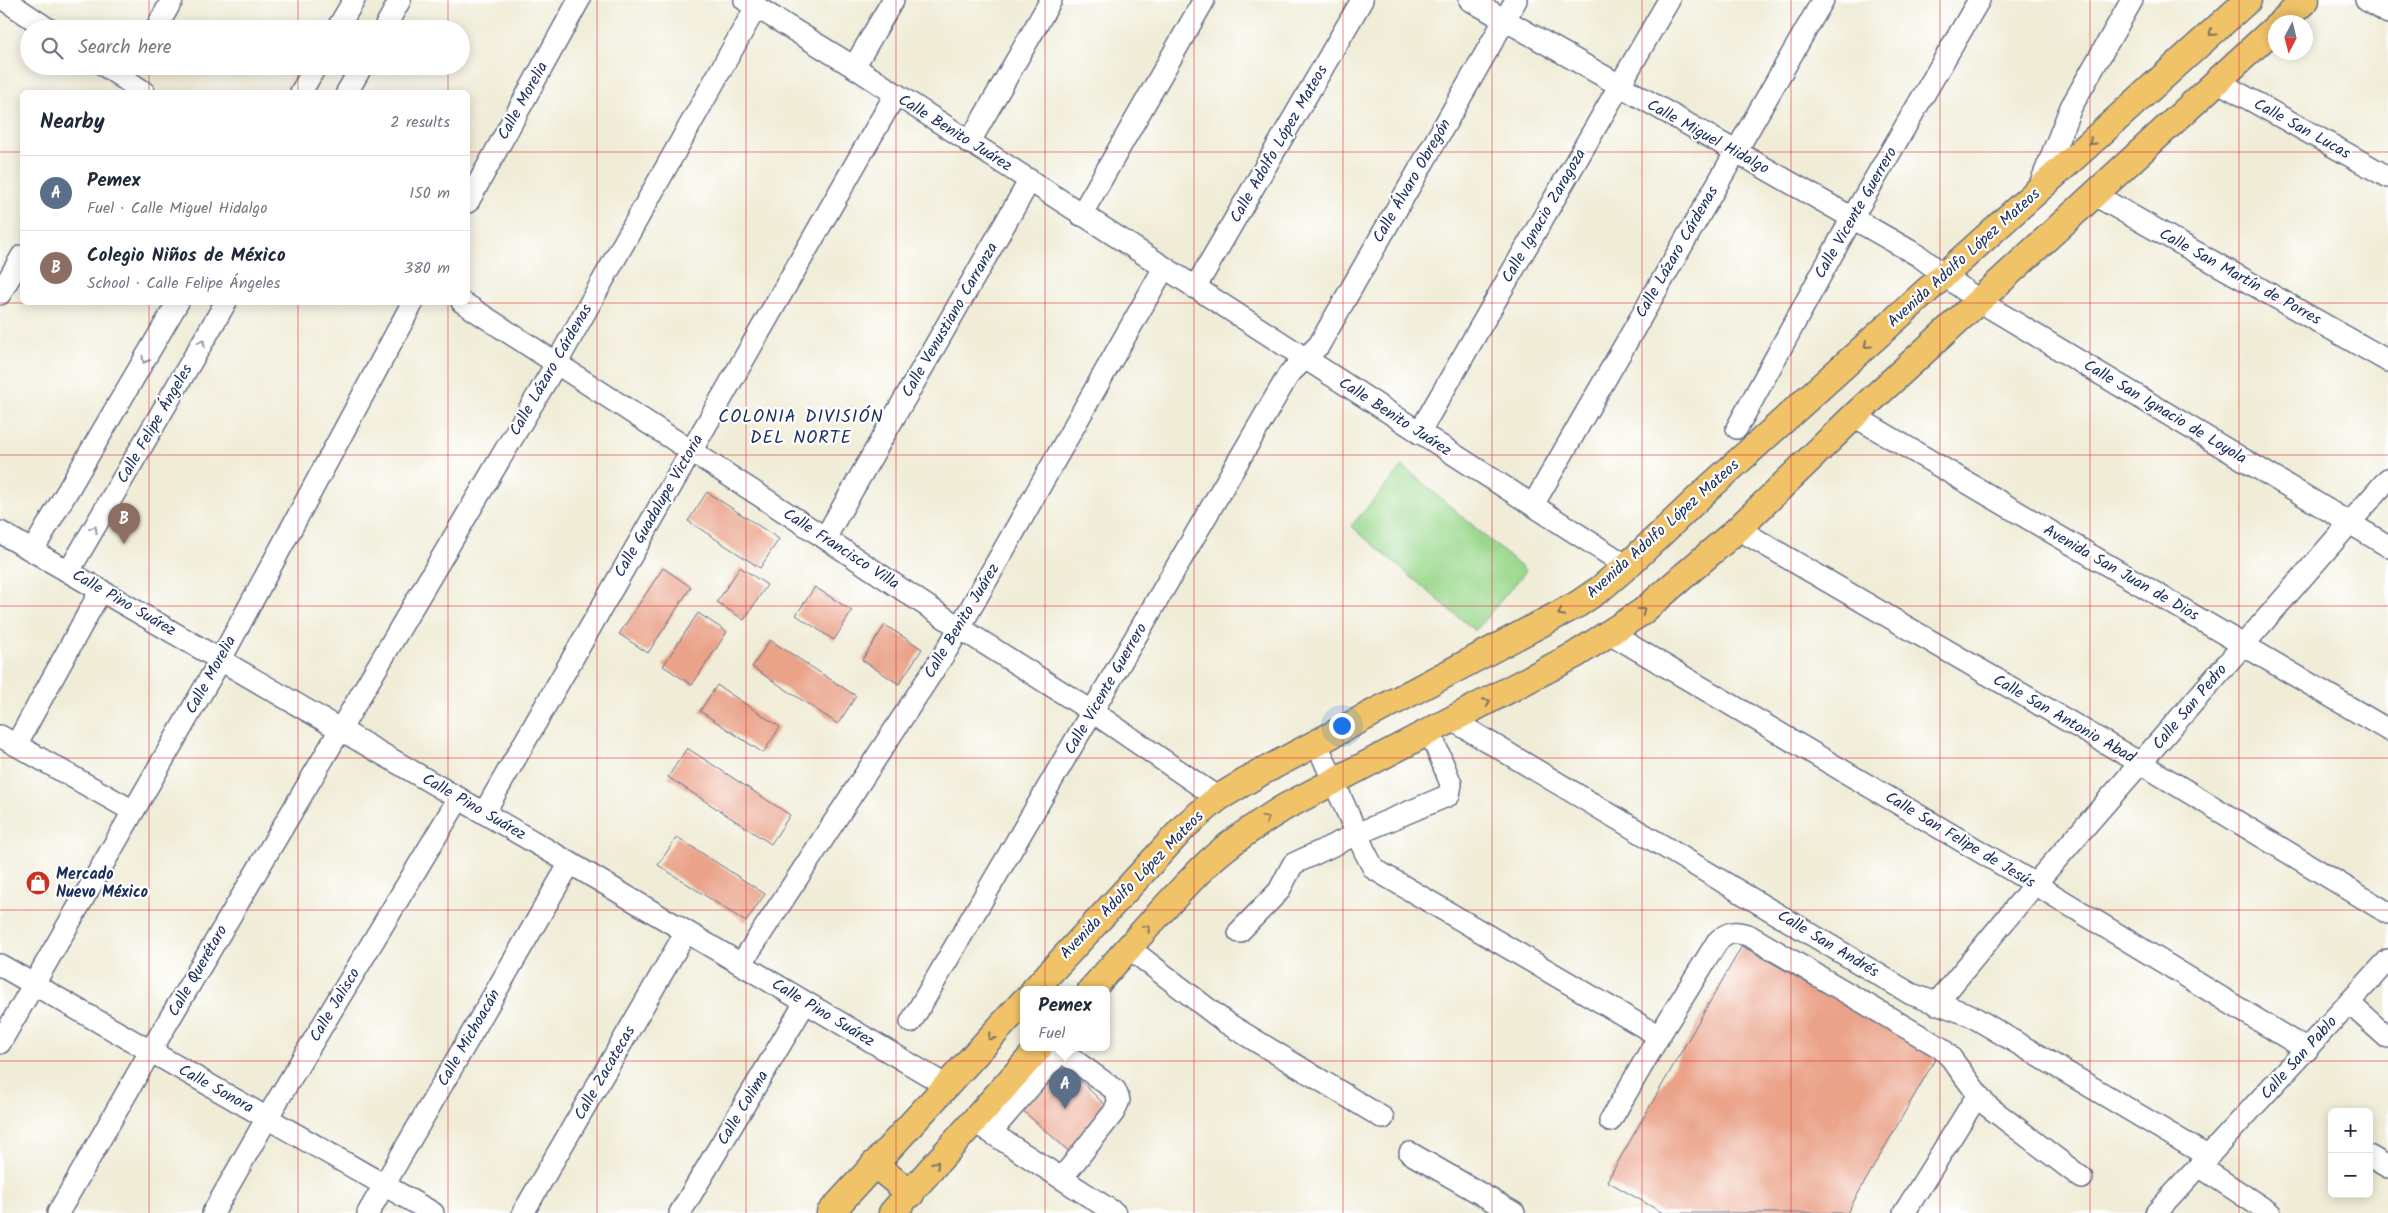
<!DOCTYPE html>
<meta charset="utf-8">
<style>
:root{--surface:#fff;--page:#f6f6f7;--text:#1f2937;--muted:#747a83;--line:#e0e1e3;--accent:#ea580c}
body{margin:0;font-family:Kalam,sans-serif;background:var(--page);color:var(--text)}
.controls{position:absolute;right:15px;bottom:15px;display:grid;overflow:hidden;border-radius:8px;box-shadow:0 2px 12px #0003}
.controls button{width:45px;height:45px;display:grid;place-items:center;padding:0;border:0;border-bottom:1px solid var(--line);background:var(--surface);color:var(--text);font:25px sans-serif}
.compass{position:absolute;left:2268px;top:15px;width:45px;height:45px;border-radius:50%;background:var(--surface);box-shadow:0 2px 12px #0003;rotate:187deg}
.you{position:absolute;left:1341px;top:725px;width:18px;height:18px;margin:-12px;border:4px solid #fff;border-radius:50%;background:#1a73e8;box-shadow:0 0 0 8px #1a73e833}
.badge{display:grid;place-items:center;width:32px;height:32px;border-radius:50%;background:var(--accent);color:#fff;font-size:16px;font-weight:700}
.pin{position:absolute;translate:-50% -41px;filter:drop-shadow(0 1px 2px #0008)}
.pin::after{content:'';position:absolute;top:26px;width:18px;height:15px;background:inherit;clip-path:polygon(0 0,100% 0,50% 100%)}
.popup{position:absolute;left:1020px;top:986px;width:90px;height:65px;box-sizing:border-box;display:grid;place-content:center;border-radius:8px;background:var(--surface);filter:drop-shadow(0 1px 4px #0005);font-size:16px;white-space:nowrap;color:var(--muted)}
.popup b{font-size:19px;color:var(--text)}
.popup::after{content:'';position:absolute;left:50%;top:100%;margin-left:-10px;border:10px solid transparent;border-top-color:var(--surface)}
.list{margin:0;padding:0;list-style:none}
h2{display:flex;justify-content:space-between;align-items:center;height:65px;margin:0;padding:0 20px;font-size:21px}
h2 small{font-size:16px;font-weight:400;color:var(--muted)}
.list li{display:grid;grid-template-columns:32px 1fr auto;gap:15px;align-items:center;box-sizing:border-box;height:75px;padding:0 20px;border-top:1px solid var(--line)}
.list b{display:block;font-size:19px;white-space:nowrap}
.list p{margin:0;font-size:16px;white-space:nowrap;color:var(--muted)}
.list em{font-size:16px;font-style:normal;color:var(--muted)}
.icon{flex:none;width:28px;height:28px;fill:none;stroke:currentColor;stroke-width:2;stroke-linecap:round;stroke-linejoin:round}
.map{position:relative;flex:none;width:2388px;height:1213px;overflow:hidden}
.search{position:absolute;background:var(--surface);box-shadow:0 2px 12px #0003;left:20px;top:20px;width:450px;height:55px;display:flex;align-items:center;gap:12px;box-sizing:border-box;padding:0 18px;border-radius:28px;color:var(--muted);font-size:19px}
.panel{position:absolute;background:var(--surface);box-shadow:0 2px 12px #0003;left:20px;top:90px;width:450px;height:215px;border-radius:8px}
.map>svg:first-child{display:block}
</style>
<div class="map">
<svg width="2388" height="1213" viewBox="0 0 2388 1213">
<rect width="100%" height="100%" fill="#fff"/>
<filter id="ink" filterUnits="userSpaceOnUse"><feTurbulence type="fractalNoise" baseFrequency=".02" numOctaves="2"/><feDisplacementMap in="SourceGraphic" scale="10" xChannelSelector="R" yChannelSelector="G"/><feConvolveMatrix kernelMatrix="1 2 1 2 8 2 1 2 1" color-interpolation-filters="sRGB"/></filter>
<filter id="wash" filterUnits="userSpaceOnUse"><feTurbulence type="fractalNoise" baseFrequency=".0096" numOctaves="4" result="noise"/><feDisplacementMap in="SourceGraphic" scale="20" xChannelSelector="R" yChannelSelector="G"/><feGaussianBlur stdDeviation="1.12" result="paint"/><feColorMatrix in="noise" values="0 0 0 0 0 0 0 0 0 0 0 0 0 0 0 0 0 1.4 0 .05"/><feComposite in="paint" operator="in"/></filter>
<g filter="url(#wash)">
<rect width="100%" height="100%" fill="#f0ecd7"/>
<path fill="#9bd88d" stroke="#5b8476" d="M1403,466l123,105 -51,60 -124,-105z"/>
<g id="blocks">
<g fill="#eaa389">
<path d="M707,492l72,47 -19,29 -72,-47z"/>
<path d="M740,567l27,18 -23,35 -27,-18z"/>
<path d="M663,568l28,19 -43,66 -29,-19z"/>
<path d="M815,587l37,24 -18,29 -38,-25z"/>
<path d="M698,613l29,19 -35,53 -29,-19z"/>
<path d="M885,625l37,24 -23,35 -37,-24z"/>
<path d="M770,640l86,56 -18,28 -86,-57z"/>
<path d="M717,685l63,42 -17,26 -63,-42z"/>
<path d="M687,748l103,67 -19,29 -103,-67z"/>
<path d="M677,837l88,57 -19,28 -88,-57z"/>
<path d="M1742,946l195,110 -90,157h-184l-56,-32z"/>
<path d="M1063,1064l45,44 -37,45 -50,-44z"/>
</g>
</g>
</g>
<g filter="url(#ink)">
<use href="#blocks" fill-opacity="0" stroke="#667188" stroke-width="1"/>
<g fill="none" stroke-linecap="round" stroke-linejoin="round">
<defs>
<g id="minor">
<path d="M5,0l43,29"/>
<path d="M745,0l109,67 773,499"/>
<path d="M1470,0l449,256 60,45 409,245"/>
<path d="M2366,0l22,13"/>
<path d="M156,29l16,-29"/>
<path d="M337,29l17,-29"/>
<path d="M384,29l16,-29"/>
<path d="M105,66l39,26"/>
<path d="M854,67l39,-67"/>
<path d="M2217,81l171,96"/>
<path d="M301,92l15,-26"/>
<path d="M347,92l15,-26"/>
<path d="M969,143l82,-143"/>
<path d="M2038,190l33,-83 61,-107"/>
<path d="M2093,194l295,167"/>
<path d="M468,202l111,-202"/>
<path d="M1081,215l123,-215"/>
<path d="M1195,288l167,-288"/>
<path d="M0,294l22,-38"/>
<path d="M462,302l363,236 135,90 133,84 125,86"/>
<path d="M1854,416l534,314"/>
<path d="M1737,428l115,-210 127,-218"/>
<path d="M1419,433l250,-433"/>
<path d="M1533,505l290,-505"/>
<path d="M1738,529l404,235 246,149"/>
<path d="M0,532l570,331 377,223"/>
<path d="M825,538l205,-358"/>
<path d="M33,550l145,-248"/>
<path d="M69,571l157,-269"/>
<path d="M1611,634l424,250 272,166"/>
<path d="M1452,720l459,274 59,21 239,142"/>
<path d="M0,736l133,75"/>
<path d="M1317,744l48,108 9,17 285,167"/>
<path d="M16,745l85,-155"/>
<path d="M484,813l411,-718"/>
<path d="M1239,932l40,-41 14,-27 64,-30 92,-39 2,-11 -21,-52"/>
<path d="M1129,948l96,74 158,96"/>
<path d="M741,964l207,-316 216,-380"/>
<path d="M0,965l433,248"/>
<path d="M2349,1003l39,35"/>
<path d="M1936,1004l99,-120 353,-405"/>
<path d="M911,1022l378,-648 30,-29 197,-345"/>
<path d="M0,1043l221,-384 192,-357"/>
<path d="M1057,1048l58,42 4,10 -5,12 -52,66"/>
<path d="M973,1121l142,92"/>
<path d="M1610,1121l49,-85 58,-94c11,-11 19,-11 33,-6l191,112 10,10 34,46 97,74"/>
<path d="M991,1132l70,-81"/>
<path d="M1410,1153l104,60"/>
<path d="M2369,1156l19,11"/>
<path d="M2199,1166l71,47"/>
<path d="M58,1213l92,-161 406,-688 200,-357"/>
<path d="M213,1213l54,-95 192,-320"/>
<path d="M368,1213l202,-350"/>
<path d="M523,1213l163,-281"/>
<path d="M680,1213l125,-210"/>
<path d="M1904,1213l73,-117"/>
<path d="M2156,1213l232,-253"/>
</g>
<g id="major">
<path d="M2281,22l25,-22"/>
<path d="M1034,990l151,-164 33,-28 42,-25 318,-169 22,-15 27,-23 83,-79 538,-487"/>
<path d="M1091,990c39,-43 77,-89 119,-129 23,-21 49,-38 75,-54l290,-152 67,-43 96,-83 116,-113 422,-389"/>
<path d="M874,1164l37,30"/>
<path d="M830,1213l194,-212"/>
<path d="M892,1213l147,-165"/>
</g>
</defs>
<use href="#minor" stroke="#667188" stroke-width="24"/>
<use href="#major" stroke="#667188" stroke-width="29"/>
<use href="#minor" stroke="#fff" stroke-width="21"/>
<use href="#major" stroke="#f1c369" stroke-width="26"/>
</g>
<defs><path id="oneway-chevron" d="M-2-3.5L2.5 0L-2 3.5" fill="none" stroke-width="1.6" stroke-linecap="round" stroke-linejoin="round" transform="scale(1.25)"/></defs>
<g stroke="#7b7263">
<use href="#oneway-chevron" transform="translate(2212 33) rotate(138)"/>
<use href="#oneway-chevron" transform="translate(2092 142) rotate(138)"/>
<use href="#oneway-chevron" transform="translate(1867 345) rotate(138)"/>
<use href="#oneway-chevron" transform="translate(1642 611) rotate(-38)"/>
<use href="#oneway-chevron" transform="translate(1561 613) rotate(152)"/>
<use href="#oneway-chevron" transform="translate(1487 702) rotate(-28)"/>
<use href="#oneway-chevron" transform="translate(1266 819) rotate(-33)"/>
<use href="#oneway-chevron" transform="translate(1147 928) rotate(-48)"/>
<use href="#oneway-chevron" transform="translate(991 1037) rotate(132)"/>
<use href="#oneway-chevron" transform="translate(936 1164) rotate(-49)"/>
</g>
<g stroke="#8d97ae">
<use href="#oneway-chevron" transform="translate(202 343) rotate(-60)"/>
<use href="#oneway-chevron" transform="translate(145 360) rotate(120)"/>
<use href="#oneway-chevron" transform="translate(94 529) rotate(-60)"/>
</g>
</g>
<path fill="none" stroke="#d62828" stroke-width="1" stroke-opacity="0.55" d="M149,0v29M298,0v29M448,0v29M597,0v1213M746,0v1213M896,0v1213M1045,0v1213M1194,0v1213M1343,0v1213M1492,0v1213M1642,0v1213M1791,0v1213M1940,0v1213M2090,0v1213M2239,0v1213M149,66v26M298,66v26M448,66v26M0,152h22M468,152h1920M149,302v911M298,302v911M448,302v911M0,303h2388M0,455h2388M0,606h2388M0,758h2388M0,910h2388M0,1061h2388"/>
<defs>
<symbol id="shop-disc" viewBox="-11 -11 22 22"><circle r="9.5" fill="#c8321e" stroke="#fff"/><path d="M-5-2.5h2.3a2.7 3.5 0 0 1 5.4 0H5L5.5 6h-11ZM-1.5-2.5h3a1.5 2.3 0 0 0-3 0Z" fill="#fff"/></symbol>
</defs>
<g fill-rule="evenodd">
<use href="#shop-disc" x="24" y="869" width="28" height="28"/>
</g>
<g text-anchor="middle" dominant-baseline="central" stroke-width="4.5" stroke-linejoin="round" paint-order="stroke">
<g font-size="16" fill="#1b2f5e" stroke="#fff">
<text transform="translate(523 101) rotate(-61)">Calle Morelia</text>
<text transform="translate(2302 129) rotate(29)">Calle San Lucas</text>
<text transform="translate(955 133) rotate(32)">Calle Benito Juárez</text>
<text transform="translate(1708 137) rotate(29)">Calle Miguel Hidalgo</text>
<text transform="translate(1279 144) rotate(-60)">Calle Adolfo López Mateos</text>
<text transform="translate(1412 181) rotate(-60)">Calle Álvaro Obregón</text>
<text transform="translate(1856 213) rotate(-60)">Calle Vicente Guerrero</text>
<text transform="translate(1544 216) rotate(-60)">Calle Ignacio Zaragoza</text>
<text transform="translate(1677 252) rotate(-60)">Calle Lázaro Cárdenas</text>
<text transform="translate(1964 258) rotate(-42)">Avenida Adolfo López Mateos</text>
<text transform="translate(2240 277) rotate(29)">Calle San Martín de Porres</text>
<text transform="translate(950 320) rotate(-60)">Calle Venustiano Carranza</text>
<text transform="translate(551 370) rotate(-60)">Calle Lázaro Cárdenas</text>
<text transform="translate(2165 412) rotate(31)">Calle San Ignacio de Loyola</text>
<text transform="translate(1395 417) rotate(33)">Calle Benito Juárez</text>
<text transform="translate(155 424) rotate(-60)">Calle Felipe Ángeles</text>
<text transform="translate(659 506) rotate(-60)">Calle Guadalupe Victoria</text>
<text transform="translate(1663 529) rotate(-42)">Avenida Adolfo López Mateos</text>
<text transform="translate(841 549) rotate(33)">Calle Francisco Villa</text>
<text transform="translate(2121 573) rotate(30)">Avenida San Juan de Dios</text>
<text transform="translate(124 603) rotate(30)">Calle Pino Suárez</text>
<text transform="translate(962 621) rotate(-59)">Calle Benito Juárez</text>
<text transform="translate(211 675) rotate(-61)">Calle Morelia</text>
<text transform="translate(1106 689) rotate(-60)">Calle Vicente Guerrero</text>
<text transform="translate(2190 707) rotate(-50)">Calle San Pedro</text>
<text transform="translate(2064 719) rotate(30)">Calle San Antonio Abad</text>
<text transform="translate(474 807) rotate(30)">Calle Pino Suárez</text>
<text transform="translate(1960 840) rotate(31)">Calle San Felipe de Jesús</text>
<text transform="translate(1132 885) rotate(-46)">Avenida Adolfo López Mateos</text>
<text transform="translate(1828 944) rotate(31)">Calle San Andrés</text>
<text transform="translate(198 971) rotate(-60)">Calle Querétaro</text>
<text transform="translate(335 1005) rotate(-59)">Calle Jalisco</text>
<text transform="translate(823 1013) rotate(31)">Calle Pino Suárez</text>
<text transform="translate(469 1038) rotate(-60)">Calle Michoacán</text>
<text transform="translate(2299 1058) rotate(-48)">Calle San Pablo</text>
<text transform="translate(605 1073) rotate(-60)">Calle Zacatecas</text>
<text transform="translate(216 1089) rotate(29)">Calle Sonora</text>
<text transform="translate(743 1108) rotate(-59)">Calle Colima</text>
</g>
<g font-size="16" font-weight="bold" fill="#1b2f5e" stroke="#fff" text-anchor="start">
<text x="56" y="874">Mercado<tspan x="56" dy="18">Nuevo México</tspan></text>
</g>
<g font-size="18" letter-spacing="1" fill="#1b2f5e" stroke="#fff">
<text x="801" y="417">COLONIA DIVISIÓN<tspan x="801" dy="21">DEL NORTE</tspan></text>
</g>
</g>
</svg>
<div class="controls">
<button>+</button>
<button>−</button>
</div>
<svg class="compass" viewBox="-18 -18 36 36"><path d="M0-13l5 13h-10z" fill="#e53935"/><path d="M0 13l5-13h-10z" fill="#747a83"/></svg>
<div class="you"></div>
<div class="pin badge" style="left:1065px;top:1109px;background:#5c6f8a">A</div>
<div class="popup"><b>Pemex</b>Fuel</div>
<div class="pin badge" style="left:124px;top:544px;background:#8d6e63">B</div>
<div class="search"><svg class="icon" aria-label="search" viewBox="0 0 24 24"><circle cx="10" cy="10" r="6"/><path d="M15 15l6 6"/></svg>Search here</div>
<section class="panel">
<h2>Nearby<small>2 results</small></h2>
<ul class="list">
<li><span class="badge" style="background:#5c6f8a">A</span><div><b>Pemex</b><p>Fuel · Calle Miguel Hidalgo</p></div><em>150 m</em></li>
<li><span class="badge" style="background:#8d6e63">B</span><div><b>Colegio Niños de México</b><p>School · Calle Felipe Ángeles</p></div><em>380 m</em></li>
</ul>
</section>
</div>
